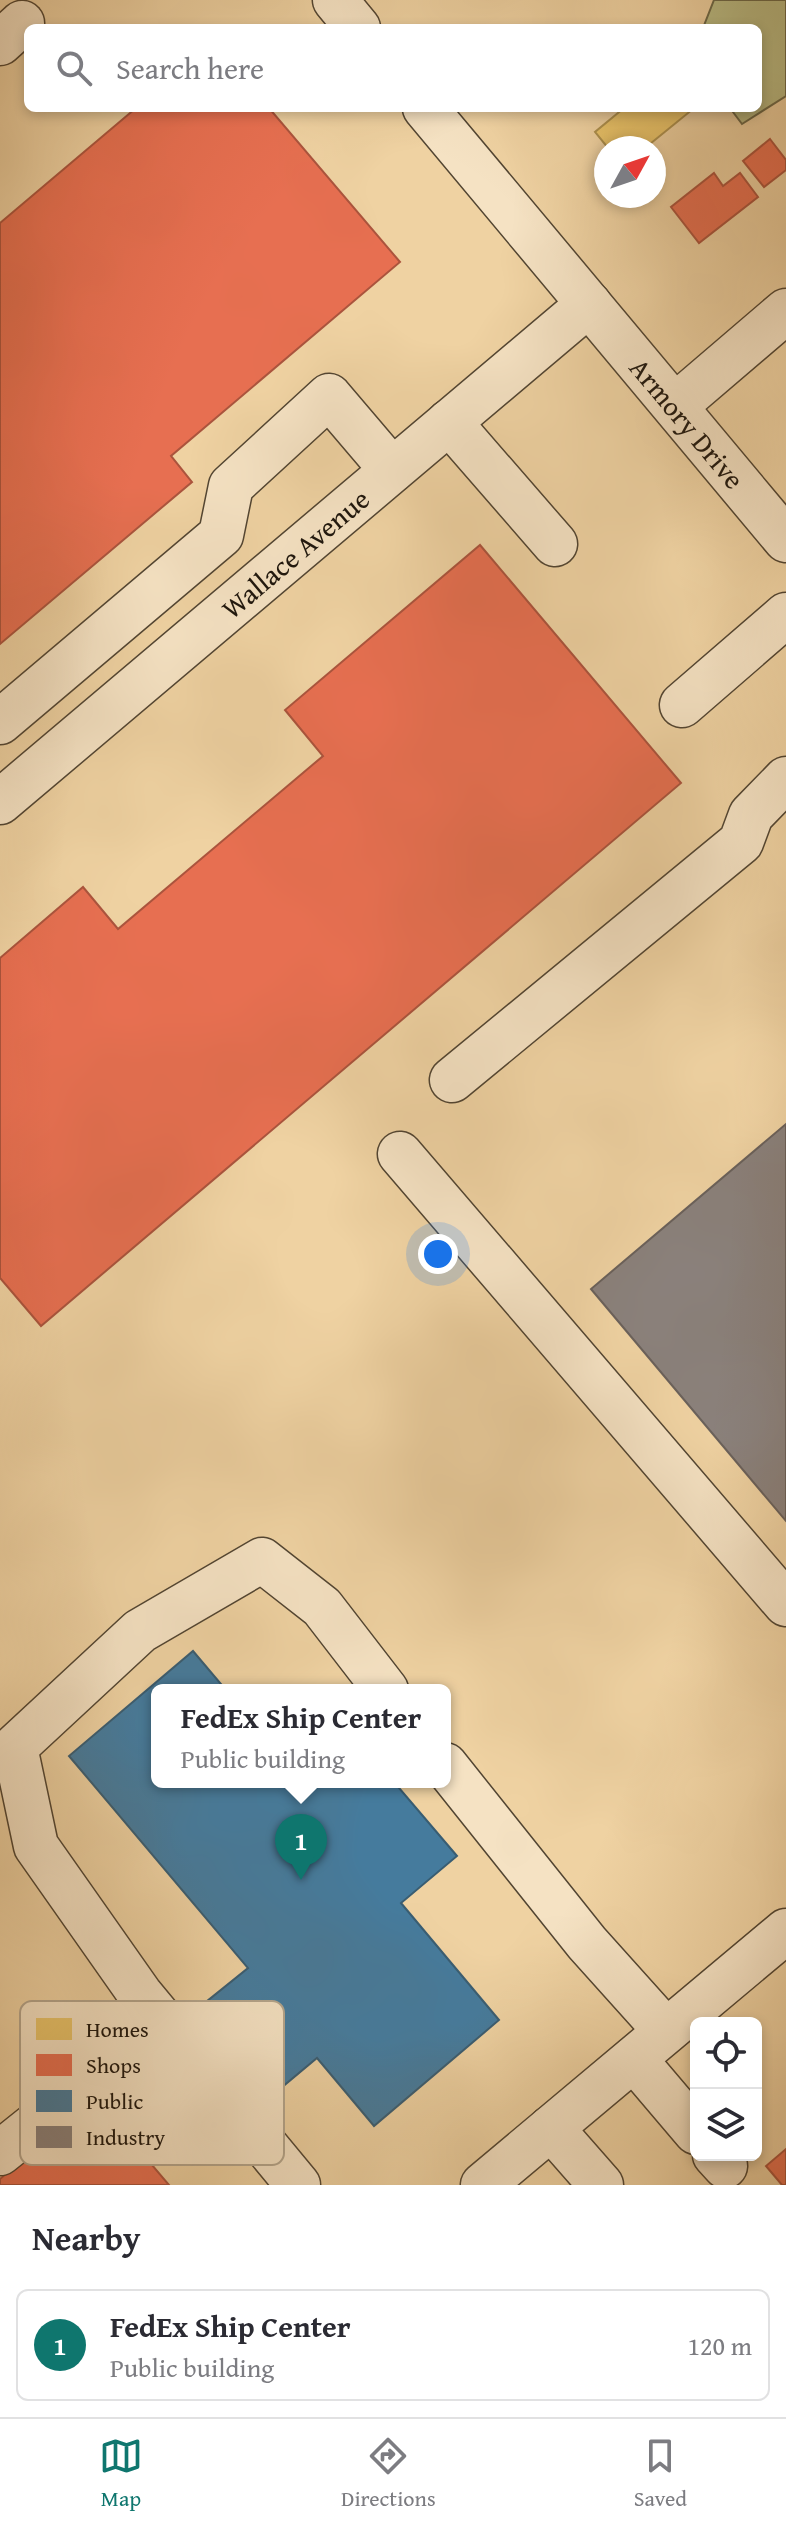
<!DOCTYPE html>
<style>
:root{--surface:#fff;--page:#f2f2f3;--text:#2b2b33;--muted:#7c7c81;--line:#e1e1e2;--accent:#0f766e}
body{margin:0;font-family:"Gentium Book Plus",serif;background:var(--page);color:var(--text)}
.controls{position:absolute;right:24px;bottom:24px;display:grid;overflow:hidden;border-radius:12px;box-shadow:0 4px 12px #0003}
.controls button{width:72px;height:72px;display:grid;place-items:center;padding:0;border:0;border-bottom:2px solid var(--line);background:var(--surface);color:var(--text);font:40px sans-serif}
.compass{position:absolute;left:594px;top:136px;width:72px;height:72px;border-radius:50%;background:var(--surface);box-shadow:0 4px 12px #0003;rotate:50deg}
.you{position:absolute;left:438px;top:1254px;width:28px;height:28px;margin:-20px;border:6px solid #fff;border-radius:50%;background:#1a73e8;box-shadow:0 0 0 12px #1a73e833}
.badge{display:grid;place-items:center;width:52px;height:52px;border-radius:50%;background:var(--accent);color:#fff;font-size:26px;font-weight:700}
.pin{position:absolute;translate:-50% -66px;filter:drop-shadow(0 2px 4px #0008)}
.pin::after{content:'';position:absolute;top:42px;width:28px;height:24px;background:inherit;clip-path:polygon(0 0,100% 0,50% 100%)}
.popup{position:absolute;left:151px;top:1684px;width:300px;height:104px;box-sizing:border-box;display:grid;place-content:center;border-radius:12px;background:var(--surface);filter:drop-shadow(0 2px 6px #0005);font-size:26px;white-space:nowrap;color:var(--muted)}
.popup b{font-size:30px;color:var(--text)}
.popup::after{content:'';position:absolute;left:50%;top:100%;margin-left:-16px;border:16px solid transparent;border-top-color:var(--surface)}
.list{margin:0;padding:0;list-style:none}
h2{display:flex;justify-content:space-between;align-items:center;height:104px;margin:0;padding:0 32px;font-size:34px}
h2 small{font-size:26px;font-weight:400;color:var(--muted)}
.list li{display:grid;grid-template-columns:52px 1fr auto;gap:24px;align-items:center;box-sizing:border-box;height:112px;margin:0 16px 16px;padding:0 16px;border:2px solid var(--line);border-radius:12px}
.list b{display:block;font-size:30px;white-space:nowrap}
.list p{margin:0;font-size:26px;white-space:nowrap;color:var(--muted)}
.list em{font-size:26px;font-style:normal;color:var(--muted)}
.icon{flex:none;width:44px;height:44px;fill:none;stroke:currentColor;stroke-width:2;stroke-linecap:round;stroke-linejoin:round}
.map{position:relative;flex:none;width:786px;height:2185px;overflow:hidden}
.search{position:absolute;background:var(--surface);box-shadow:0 4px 12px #0003;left:24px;right:24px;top:24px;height:88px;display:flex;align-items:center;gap:20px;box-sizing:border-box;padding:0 28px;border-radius:12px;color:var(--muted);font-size:30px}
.sheet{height:232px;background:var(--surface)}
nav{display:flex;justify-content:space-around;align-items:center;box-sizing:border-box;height:112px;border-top:2px solid var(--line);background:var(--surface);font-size:22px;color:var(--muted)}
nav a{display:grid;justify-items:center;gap:4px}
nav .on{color:var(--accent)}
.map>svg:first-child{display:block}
</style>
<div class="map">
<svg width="786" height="2185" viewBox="0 0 786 2185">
<rect width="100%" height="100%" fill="#efd2a2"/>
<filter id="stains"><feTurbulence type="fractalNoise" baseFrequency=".0025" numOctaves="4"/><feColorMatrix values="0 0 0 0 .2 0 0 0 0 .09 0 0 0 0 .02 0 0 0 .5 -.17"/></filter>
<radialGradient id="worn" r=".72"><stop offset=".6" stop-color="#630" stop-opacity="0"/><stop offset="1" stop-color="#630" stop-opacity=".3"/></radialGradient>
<path fill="#b9bc85" stroke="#6c6949" stroke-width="2" d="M714,0h72v96l-44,28 -12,-16h28v-80h-55z"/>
<path fill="#e9c46a" stroke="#ac904e" stroke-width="2" d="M624,108h68l1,1 -48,39h-37l-13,-16z"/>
<g fill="#e76f51" stroke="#ab543d" stroke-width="2">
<path d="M136,108h133l131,154 -229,194 21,26 -192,162v-421z"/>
<path d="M770,139l16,21v10l-22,17 -21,-26z"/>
<path d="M714,173l9,13 17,-13 18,24 -59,46 -28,-36z"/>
<path d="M480,545l201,238 -640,543 -41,-48v-320l83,-71 35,42 205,-173 -38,-46z"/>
<path d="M95,2098l74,87h-169v-6z"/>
<path d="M786,2149v36h-4l-16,-19z"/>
</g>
<path fill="#457b9d" stroke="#395d72" stroke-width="2" d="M193,1651l33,39h-69v92h237l63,74 -56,47 98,117 -125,106 -57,-68 -42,35 -74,-87 47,-38 -179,-212z"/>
<path fill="#8a817c" stroke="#6a615b" stroke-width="2" d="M786,1124v397l-195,-232z"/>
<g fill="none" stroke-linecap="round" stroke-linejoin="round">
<defs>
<g id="minor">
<path d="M335,0l23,28"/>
<path d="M0,43l22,-20"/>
<path id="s1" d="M425,108l361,432"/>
<path d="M675,406l111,-95"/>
<path d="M449,422l106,122"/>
<path d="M682,705l104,-90"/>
<path d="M0,722l221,-187 10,-49 98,-90 63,74"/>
<path id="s2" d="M0,802l589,-498"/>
<path d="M452,1080l289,-238 10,-27 35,-36"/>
<path d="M400,1154l386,450"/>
<path d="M445,1765l142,178 79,88"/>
<path d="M634,2059l62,73"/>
<path d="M551,2128l50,57"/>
<path d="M0,2153l40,-32"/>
<path d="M715,2155l10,11"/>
<path d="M298,2185l-158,-191 -104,-148 -21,-99 125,-116 122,-71 60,47 64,83"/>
<path d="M483,2185l303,-254"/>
</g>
</defs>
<use href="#minor" stroke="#524532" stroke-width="47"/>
<use href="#minor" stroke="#f5e2c3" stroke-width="44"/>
</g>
<g text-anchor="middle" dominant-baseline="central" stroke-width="8" stroke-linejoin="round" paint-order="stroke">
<g font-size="28" fill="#1e160d" stroke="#f5e2c3">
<text stroke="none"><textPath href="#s1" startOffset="410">Armory Drive</textPath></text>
<text stroke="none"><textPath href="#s2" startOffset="386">Wallace Avenue</textPath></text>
</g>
</g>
<rect x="20" y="2001" width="264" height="164" rx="12" fill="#f5e2c3" stroke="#b4a58c" stroke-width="2"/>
<rect x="36" y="2018" width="36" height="22" fill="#e9c46a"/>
<rect x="36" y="2054" width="36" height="22" fill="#e76f51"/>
<rect x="36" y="2090" width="36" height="22" fill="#457b9d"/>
<rect x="36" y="2126" width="36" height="22" fill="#8a817c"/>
<g font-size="22" fill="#1e160d">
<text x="86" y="2037">Homes</text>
<text x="86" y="2073">Shops</text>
<text x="86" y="2109">Public</text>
<text x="86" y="2145">Industry</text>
</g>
<rect width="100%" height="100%" filter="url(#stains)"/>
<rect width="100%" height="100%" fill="url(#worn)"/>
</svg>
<div class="controls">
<button><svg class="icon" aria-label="locate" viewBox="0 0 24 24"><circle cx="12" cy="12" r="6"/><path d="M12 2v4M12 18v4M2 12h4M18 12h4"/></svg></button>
<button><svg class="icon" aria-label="layers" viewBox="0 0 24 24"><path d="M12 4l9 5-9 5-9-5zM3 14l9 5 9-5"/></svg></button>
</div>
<svg class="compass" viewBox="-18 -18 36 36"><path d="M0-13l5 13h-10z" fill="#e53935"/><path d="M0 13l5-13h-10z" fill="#7c7c81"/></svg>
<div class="you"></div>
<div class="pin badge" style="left:301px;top:1880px">1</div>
<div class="popup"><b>FedEx Ship Center</b>Public building</div>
<div class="search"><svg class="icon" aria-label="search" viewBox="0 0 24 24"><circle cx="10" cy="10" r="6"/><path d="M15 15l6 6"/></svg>Search here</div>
</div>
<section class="sheet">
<h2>Nearby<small></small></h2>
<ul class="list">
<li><span class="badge">1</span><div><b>FedEx Ship Center</b><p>Public building</p></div><em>120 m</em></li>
</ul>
</section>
<nav>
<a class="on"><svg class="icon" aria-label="map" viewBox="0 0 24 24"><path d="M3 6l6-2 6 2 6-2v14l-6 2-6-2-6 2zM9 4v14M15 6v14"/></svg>Map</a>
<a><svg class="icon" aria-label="directions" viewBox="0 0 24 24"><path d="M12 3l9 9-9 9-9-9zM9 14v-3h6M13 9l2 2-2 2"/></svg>Directions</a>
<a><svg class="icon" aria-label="saved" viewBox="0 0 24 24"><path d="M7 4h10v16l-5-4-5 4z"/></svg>Saved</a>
</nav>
